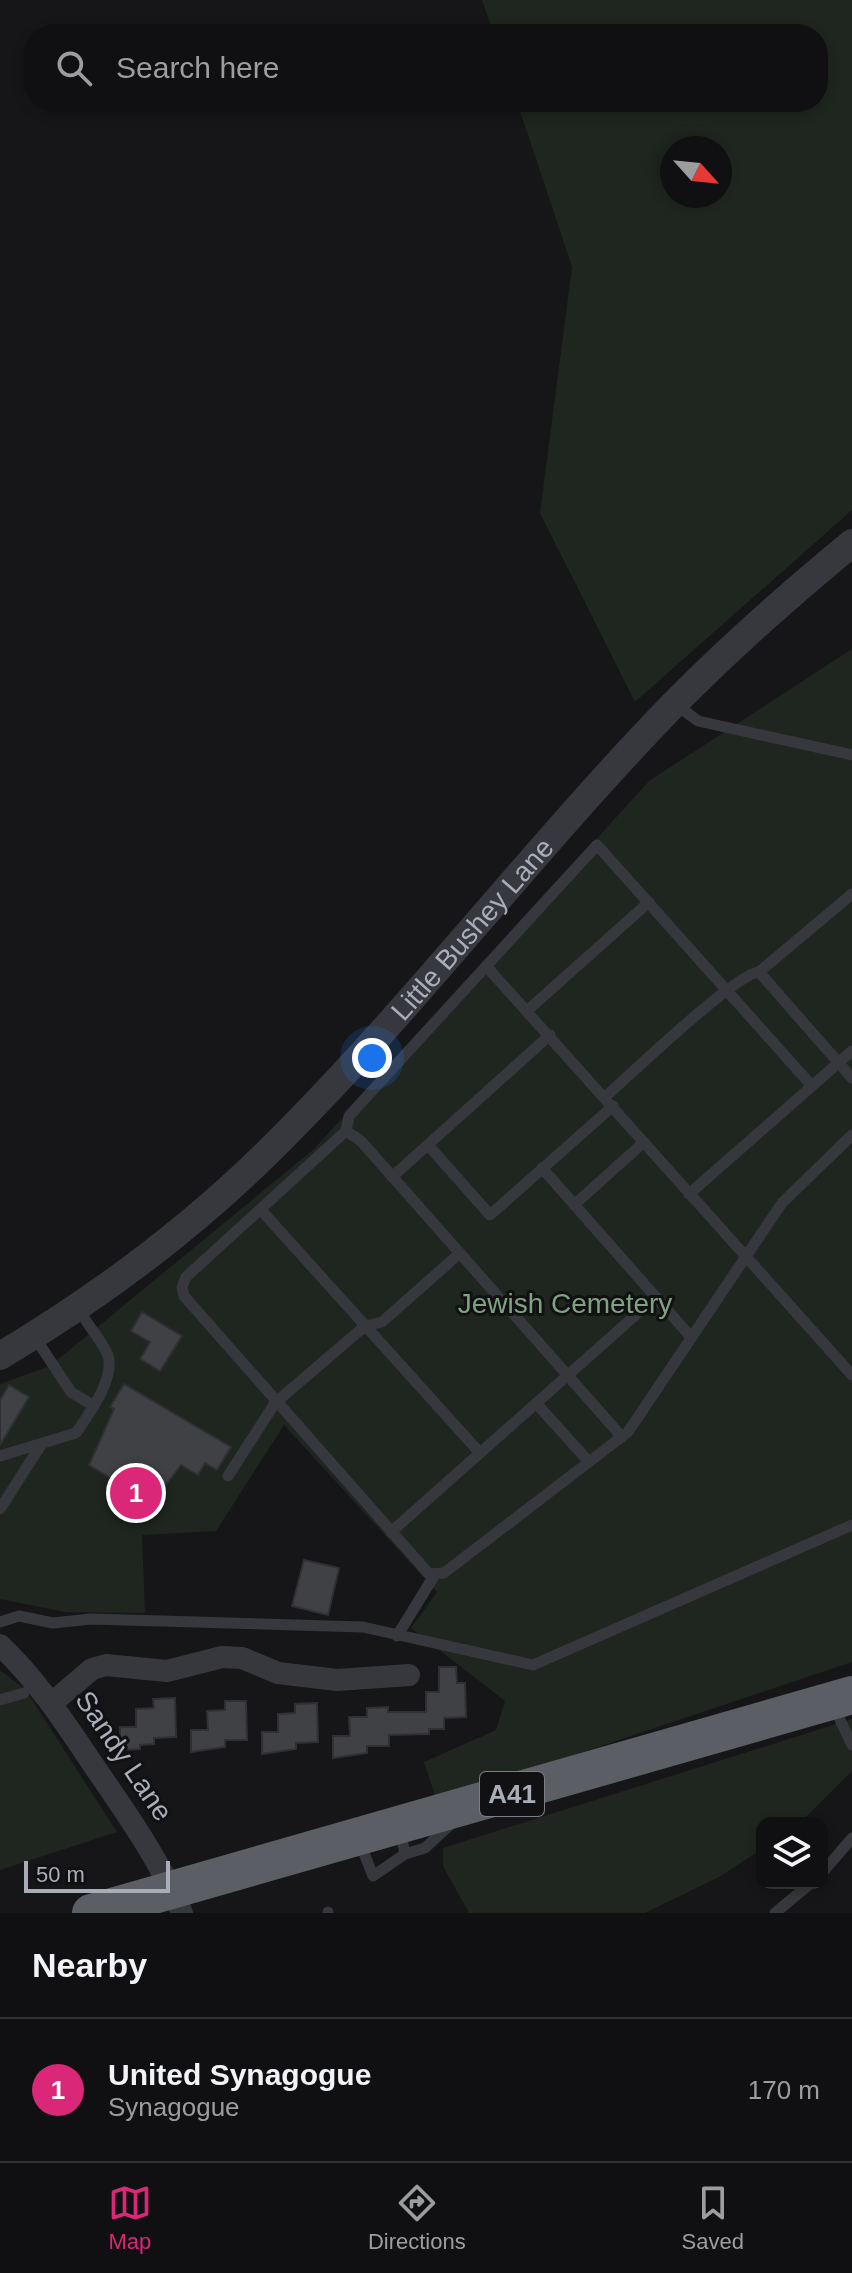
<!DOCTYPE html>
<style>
:root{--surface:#101012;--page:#1e1e20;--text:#f1f3f6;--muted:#9c9d9f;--line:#303032;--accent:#db2777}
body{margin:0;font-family:Arial,sans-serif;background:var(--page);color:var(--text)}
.controls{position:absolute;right:24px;bottom:24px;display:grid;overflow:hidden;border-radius:16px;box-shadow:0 4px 12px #0003}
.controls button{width:72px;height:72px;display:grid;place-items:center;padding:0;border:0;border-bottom:2px solid var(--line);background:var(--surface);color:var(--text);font:40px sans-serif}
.compass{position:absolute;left:660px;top:136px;width:72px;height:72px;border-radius:50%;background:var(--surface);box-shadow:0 4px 12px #0003;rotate:117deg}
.scale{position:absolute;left:24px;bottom:20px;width:146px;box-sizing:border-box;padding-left:8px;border:4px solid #a8adb8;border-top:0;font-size:22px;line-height:28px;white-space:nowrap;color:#a8adb8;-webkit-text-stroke:6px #111113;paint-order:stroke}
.you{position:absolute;left:372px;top:1058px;width:28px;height:28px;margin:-20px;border:6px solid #fff;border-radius:50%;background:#1a73e8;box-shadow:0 0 0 12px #1a73e833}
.badge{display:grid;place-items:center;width:52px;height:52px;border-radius:50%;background:var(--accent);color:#fff;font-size:26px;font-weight:700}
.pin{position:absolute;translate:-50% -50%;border:4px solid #fff;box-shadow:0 2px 8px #0006}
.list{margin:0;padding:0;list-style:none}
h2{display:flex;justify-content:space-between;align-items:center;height:104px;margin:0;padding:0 32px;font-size:34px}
h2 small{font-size:26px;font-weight:400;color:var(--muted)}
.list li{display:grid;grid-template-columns:52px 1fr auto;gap:24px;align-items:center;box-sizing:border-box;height:144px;padding:0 32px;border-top:2px solid var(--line)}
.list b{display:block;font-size:30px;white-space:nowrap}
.list p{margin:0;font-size:26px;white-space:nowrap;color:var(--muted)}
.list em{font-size:26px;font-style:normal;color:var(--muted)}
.icon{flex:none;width:44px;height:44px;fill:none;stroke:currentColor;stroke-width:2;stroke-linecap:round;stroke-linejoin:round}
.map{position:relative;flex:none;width:852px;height:1913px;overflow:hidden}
.search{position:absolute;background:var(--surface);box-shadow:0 4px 12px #0003;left:24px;right:24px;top:24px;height:88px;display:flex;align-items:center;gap:20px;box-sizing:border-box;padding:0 28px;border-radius:32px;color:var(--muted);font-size:30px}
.sheet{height:248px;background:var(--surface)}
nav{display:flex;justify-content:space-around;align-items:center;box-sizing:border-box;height:112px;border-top:2px solid var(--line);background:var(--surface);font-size:22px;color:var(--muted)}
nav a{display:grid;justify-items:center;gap:4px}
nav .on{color:var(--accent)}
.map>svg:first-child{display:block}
</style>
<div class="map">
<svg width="852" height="1913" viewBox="0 0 852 1913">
<rect width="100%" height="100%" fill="#161618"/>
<g fill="#1e261f" fill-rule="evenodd">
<path d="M482,0h370v510l-217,192 -95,-189 32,-246 -55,-165h301v-68h-324zM672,148h48v48h-48z"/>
<path d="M852,649v1013l-415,139 -13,-39 72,-32 9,-29 -94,-73 26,-36 -153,-167 -68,106 -74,4 3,78 -80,-1 -65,-13v-215l50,-18 264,-217 335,-368z"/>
<path d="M0,1670l25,19 92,143 -117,38z"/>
<path d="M852,1719v52l-52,52h-38v26l-43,28 -74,36h-176l-26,-47v-18z"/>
</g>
<g fill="#404145" stroke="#303034" stroke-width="2">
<path d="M142,1312l40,24 -22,35 -20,-12 10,-17 -19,-11z"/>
<path d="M124,1384l107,63 -14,23 -12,-7 -7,12 -17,-10 -29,38 -63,-38 25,-56 -4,-2z"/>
<path d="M9,1385l20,12 -29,48v-45z"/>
<path d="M304,1560l35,8 -11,47 -36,-9z"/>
<path d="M439,1667h17l1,16h8l1,34 -22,1v11h-15v5l-40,1v11h-22v7l-34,5v-22h17l-1,-19h18v-9l21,-1v5h38v-20h13z"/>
<path d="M175,1698l1,39 -22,1v6l-14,1v4l-20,1v-23h16v-18l18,-1 -1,-9z"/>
<path d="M225,1701h21l1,39h-22v7l-34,5v-22h17l-1,-19 18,-1z"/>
<path d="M317,1703l1,39 -22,1v6l-34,5v-22h16v-18l17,-1v-9z"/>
</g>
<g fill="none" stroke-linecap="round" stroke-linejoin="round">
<g stroke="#37383d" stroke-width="11">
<path d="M675,704l23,17 154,34"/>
<path d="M486,966l366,409"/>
<path d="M759,972l93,106"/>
<path d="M528,1010l121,-108"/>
<path d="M812,1086l-215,-241 -248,271 -3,15 -160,146 -4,10 2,9 245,278 15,-1 184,-141 154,-229 70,-68"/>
<path d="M605,1097c25,-22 130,-123 154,-125l93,-78"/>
<path d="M346,1131l15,10 261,296"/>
<path d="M428,1145l62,70 123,-109"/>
<path d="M542,1168l149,169"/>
<path d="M392,1177l158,-142"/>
<path d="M689,1194l163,-143"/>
<path d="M574,1205l70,-63"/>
<path d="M261,1210l219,243"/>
<path d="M34,1336l37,56 23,14"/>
<path d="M536,1403l53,59"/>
<path d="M0,1456l76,-23c13,-19 43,-59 30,-82 -8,-15 -20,-28 -28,-43"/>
<path d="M228,1476l47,-73 90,-77 17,-4 78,-69"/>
<path d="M0,1509l41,-64"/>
<path d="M391,1532l265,-235"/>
<path d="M0,1622l19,-6 34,7 38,-4 272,8 170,38 319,-140"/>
<path d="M397,1636l37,-60"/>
<path d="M0,1700l24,-7"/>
<path d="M833,1705l19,40"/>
<path d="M360,1843l13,33 32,-22 -5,-23"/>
<path d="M405,1854l20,-6 28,-26"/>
<path d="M822,1873l30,-35"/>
<path d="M328,1912v1"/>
<path d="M775,1913l36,-30"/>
</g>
<g stroke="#37383d" stroke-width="22">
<path d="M0,1645c38,36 65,78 94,121 33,48 65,93 88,147"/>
<path d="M52,1703l40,-34 14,-4 61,6 55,-14 20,1 36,15 59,7 72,-5"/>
</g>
<path stroke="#37383d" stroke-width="28" id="s1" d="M0,1356c94,-56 185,-123 264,-200 145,-142 268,-306 409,-451 57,-58 117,-111 179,-162"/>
<path stroke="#5b5e65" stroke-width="38" d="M91,1913l761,-218"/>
</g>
<g text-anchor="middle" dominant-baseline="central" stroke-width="6" stroke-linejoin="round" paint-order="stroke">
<rect fill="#111113" stroke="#7b7e86" stroke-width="2" x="480" y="1772" width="64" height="44" rx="6"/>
<g font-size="26" font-weight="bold" fill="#a8adb8">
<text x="512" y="1794">A41</text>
</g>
<g font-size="28" fill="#a8adb8" stroke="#111113">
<text stroke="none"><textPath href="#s1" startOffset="640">Little Bushey Lane</textPath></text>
<text transform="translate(124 1756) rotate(56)">Sandy Lane</text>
</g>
<g font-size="28" fill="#7fa381" stroke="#111113">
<text x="565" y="1303">Jewish Cemetery</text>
</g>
</g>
</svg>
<div class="controls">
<button><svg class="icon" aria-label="layers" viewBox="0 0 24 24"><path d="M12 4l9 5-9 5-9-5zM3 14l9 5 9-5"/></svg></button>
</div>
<svg class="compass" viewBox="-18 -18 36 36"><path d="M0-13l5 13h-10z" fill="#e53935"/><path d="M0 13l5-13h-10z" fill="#9c9d9f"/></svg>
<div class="scale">50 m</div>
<div class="you"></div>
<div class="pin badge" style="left:136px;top:1493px">1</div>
<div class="search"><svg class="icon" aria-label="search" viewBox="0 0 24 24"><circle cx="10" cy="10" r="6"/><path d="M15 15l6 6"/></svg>Search here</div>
</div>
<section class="sheet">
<h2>Nearby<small></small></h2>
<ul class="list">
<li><span class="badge">1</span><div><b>United Synagogue</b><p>Synagogue</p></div><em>170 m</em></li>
</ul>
</section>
<nav>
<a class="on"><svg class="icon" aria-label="map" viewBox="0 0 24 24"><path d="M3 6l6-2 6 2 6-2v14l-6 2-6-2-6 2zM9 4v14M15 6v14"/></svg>Map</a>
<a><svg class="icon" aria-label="directions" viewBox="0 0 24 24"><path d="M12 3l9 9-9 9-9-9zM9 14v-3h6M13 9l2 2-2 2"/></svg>Directions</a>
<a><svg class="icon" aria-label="saved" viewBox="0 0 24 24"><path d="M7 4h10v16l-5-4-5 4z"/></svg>Saved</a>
</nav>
